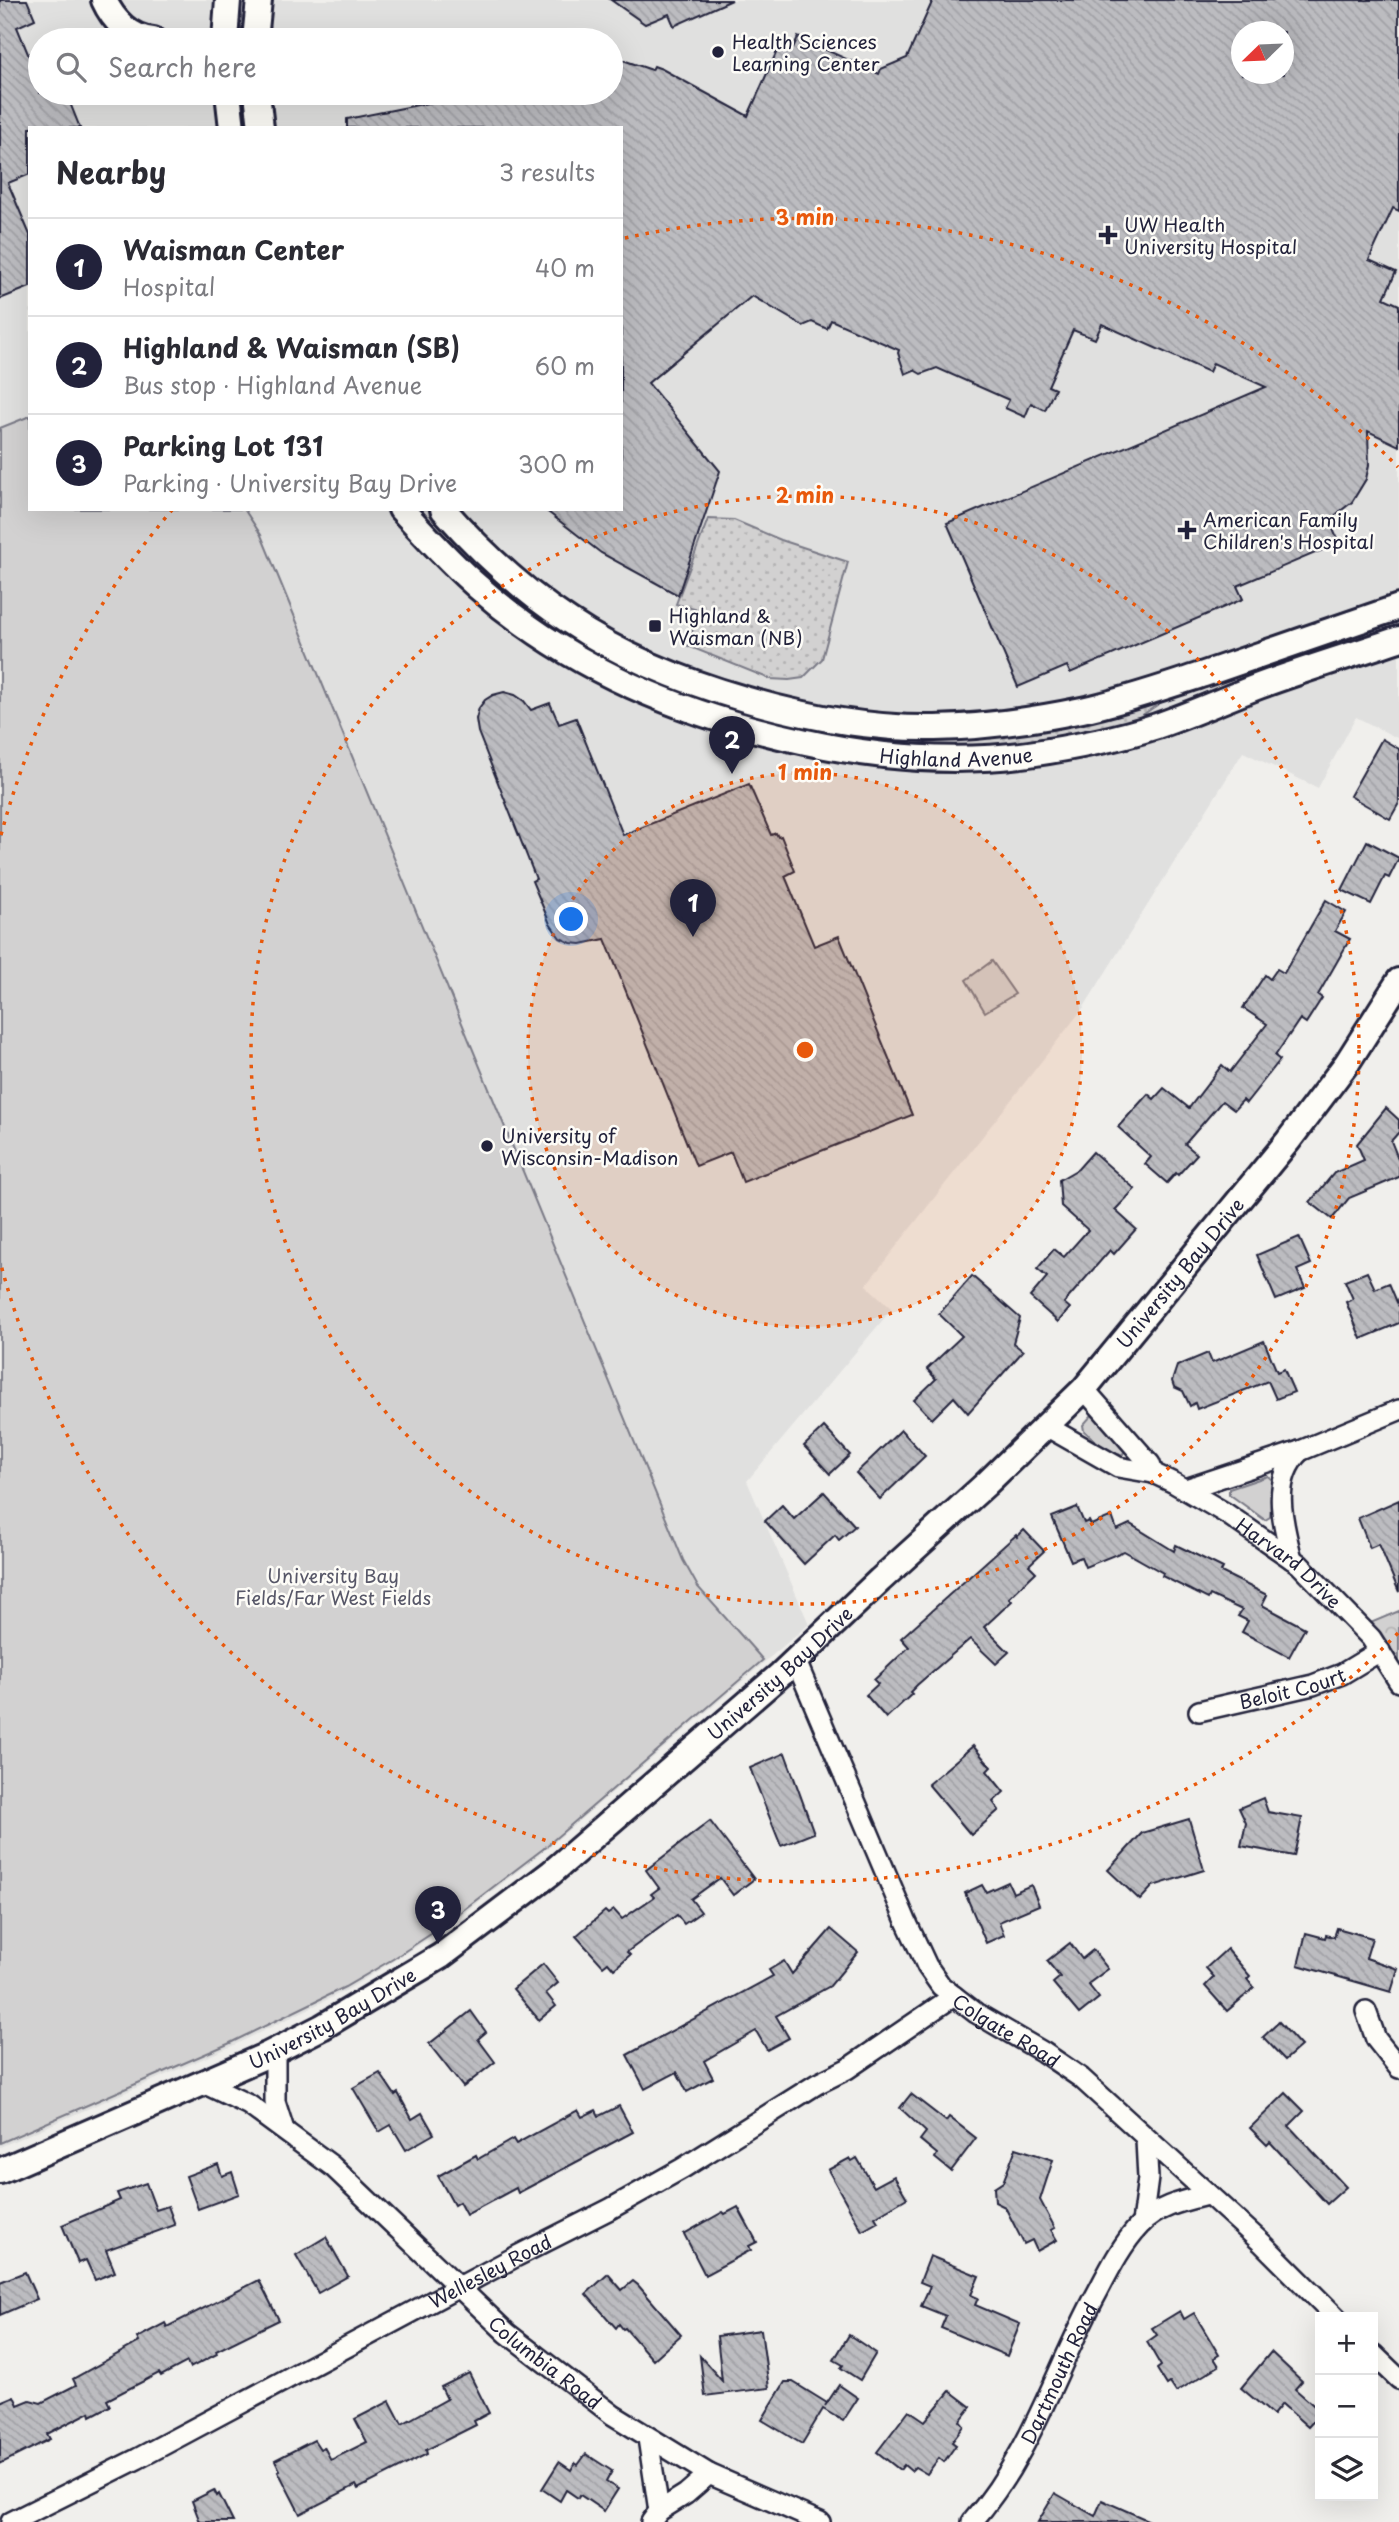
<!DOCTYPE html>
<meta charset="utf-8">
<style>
:root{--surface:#fff;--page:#f2f2f3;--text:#2b2b33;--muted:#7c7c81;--line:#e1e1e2;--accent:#22223b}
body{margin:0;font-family:"Playpen Sans",sans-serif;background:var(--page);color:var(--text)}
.controls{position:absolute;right:21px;bottom:21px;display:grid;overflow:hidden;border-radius:0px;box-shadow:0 7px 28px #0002}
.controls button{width:63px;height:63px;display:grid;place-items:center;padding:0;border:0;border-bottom:2px solid var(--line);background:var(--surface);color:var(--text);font:35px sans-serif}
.compass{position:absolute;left:1231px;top:21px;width:63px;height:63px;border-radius:50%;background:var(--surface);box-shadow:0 7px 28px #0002;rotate:247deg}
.you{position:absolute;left:572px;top:920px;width:24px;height:24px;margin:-18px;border:5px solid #fff;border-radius:50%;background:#1a73e8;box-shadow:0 0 0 10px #1a73e833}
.badge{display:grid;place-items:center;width:46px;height:46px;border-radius:50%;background:var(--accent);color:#fff;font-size:23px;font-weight:700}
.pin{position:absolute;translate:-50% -58px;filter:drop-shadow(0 2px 4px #0008)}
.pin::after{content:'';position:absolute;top:37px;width:24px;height:21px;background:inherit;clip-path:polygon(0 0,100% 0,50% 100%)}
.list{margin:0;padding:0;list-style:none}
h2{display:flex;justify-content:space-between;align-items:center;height:91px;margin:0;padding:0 28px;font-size:30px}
h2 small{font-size:23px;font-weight:400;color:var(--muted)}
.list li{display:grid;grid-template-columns:46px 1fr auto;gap:21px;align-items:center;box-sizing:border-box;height:98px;padding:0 28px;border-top:2px solid var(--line)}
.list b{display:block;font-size:26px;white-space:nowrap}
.list p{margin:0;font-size:23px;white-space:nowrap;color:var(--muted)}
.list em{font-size:23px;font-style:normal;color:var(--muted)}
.icon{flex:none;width:38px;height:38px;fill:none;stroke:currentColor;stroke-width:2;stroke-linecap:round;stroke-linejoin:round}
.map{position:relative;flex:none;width:1399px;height:2522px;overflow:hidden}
.search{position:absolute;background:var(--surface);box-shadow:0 7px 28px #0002;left:28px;top:28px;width:595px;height:77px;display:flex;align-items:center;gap:18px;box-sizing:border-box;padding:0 24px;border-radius:38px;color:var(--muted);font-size:26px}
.panel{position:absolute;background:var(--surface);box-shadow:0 7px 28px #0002;left:28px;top:126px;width:595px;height:385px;border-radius:0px}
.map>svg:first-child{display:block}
</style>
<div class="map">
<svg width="1399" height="2522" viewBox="0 0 1399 2522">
<defs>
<pattern id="grass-dots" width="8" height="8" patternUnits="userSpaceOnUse" patternTransform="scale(1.75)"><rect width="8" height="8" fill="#d2d1d1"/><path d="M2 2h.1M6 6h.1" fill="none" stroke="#b4b3b4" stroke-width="1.8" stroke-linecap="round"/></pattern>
<pattern id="forest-crowns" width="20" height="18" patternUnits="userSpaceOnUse" patternTransform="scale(1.75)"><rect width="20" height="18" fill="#d2d1d1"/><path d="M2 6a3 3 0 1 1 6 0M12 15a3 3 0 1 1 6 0" fill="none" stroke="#b4b3b4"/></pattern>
<pattern id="building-back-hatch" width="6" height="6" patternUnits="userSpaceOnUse" patternTransform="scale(1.75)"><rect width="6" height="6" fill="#bcbcc0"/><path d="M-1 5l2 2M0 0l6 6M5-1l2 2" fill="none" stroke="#a1a1a6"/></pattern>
</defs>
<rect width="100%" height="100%" fill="#f0efec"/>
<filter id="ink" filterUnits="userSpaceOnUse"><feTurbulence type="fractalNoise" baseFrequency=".0143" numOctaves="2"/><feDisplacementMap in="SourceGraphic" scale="14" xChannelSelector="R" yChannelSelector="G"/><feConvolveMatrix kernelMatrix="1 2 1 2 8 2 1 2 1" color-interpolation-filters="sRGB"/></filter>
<g filter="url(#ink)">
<path fill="#e0e0df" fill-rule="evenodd" d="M0,0h1399v739l-43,-22 -38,71 -75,-36 -159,255 -218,278 26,24 -145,172 62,143 -264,226 -107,83 -91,57 -117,57 -230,100zM1242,32h42v42h-42zM40,40h571v53h-571zM30,128h591v381h-591z"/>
<g fill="url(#grass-dots)" stroke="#7a7a86" stroke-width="2">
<path d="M412,509h20l43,45 -10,10z"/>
<path d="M708,519l26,1 47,20 67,22 -26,97 -19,19 -14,2 -19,-1 -82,-33 10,-36 -22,-6z"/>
<path d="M550,624l69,42 107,37 42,11 -1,5 -43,-11 -107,-38 -70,-41z"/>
<path d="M1376,626l-29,20 -52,19 -4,-10z"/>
<path d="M1163,701l-28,19 -70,17 -75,10 -79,1v-8c89,0 167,-13 252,-39z"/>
</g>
<path fill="url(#forest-crowns)" stroke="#7a7a86" stroke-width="2" d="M1399,1611v56l-7,-17 -24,-26z"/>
<g fill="#d2d1d1" stroke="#7a7a86" stroke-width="2">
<path d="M30,416v93h214l17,26 422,1025 15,27 65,73 -220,189 -106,81 -44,29 -48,28 -117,57 -228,99v-1715z"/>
<path d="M992,961l23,33 -30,18 -19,-32z"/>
<path d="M1091,1416l8,1 26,32 -2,5 -10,1 -29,-24 -1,-6z"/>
<path d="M1268,1476l5,5 -3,36 -5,3 -36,-26v-5z"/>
</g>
<g fill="url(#building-back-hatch)" stroke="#22223b" stroke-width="2" fill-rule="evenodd">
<path d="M0,0h27l8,19 -18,8 23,56v10h26l14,35h-50v46l-22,9 22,52v52l-30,12z"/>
<path d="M611,0h121l-58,26 -5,-12 -24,10z"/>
<path d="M933,0h466v211l-6,-3 -24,52 27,12 -12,26 15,7v141l-31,-15 1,34 -3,14 -14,23 -23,18 10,23 -102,43 6,13 -173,74 -3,-7 -49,21 -71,-164 319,-136 -53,-24 -4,9 -107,-48 -7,15 -22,-9 -25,56 7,3 -10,21 -14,-7 -6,14 -20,-9 4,-8 -72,-32 -16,6 -7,-4 -9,4 -7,-21 1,-3 -68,-30 -4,9 -15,-7 -9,4 -51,-30 -104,87 72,88 -42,124 -77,-42 -57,-44h77v-381h-274v-9l121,-24 1,6 33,-6v-2h109v-37l41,14 2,-4 8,3 86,47 33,-74 12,6 5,-11 81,37 2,-5 26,-11zM1242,32h42v42h-42z"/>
<path d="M504,692l11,3 9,6 7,9 19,-7 9,21 17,-6 47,117 126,-51 22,51 5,-2 2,4 3,-1 14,35 -10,5 29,70 25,-10 73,179 -169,67 -12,-30 -35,14 -91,-227 -24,5 -10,-1 -11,-5 -10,-14 -18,-43 4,-2 -58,-147 -2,-13 3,-11 6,-8 8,-5z"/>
<path d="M1382,739l17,10v54l-9,16 -40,-23z"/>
<path d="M1367,841l32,17 -10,20 -4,-2 -14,28 -29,-14z"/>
<path d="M1326,900l20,12 -11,19 15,8 -32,56 4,3 -16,25 -6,-4 -25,37 5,4 -34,43 -3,-3 -9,10 -12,-9 -37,43 12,10 -19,21 -2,-2 -9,10 -22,-19 6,-7 -33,-30 30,-33 6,5 10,-11 25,20 33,-43 8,7 37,-48 -24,-16 22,-33 5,4 7,-10 7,4z"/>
<path d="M1386,1108l13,12v12l-8,9 8,20v16l-50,21 -17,21 -22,-17 24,-29 30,-13 -7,-16z"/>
<path d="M1093,1152l42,37 -20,21 21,19 -22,25 -4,-4 -46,53 6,5 -12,14 -28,-25 17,-20 -10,-8 17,-20 10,8 24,-27 -27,-24 -2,-26 19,-11z"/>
<path d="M1299,1237l12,27 -14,6 8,18 -29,12 -19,-45z"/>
<path d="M1367,1272l8,17 14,-6 10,24v16l-38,16 -15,-37 7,-3 -8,-18z"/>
<path d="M972,1276l48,42 -7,25 10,8 -55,62 -14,-16 -22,22 -18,-19 22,-21 -9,-10 35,-33 -23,-22z"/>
<path d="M1264,1341l13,31 7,-3 10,23 -18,7 -8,-18 -71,28 -2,-6 -5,3 -7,-15 -9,-4 -2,-6 5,-15 31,-13 4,10z"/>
<path d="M824,1427l26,28 -20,19 -26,-28z"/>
<path d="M901,1430l24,26 -45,43 -24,-26z"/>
<path d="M824,1492l31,34 -16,14 -4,-5 -31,29 -39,-43 17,-16 12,14z"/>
<path d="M1399,1500v92l-20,-48 -9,4 -12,-30z"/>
<path d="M1077,1507l7,16 5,-2 2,4 21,-9 5,14 13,-6 44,27 2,-6 47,23 -2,4 46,23 -5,10 43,23 -16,29 -47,-25 6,-11 -10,-5 4,-6 -32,-15 -2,4 -46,-23 1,-3 -39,-22 -39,16 -4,-10 -10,4 -19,-44z"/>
<path d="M1024,1530l20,21 -15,14 7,7 -27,26 3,3 -28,26 25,25 -13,12 -26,-25 -53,46 -7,7 2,2 -26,24 -20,-23 12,-11 -4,-4 35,-33 -8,-9 115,-103 1,2z"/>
<path d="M973,1746l18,21 -4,4 17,21 -11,10 6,8 -28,25 -43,-51z"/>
<path d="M785,1753l29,80 -33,13 -31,-78z"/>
<path d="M1263,1798l5,14 34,6 -8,38 -53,-10 5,-23 -7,-15z"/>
<path d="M1189,1819l15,51 -51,16 -13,14 -32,-30 34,-37z"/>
<path d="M710,1821l44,58 -21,16 -13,-17 -29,21 10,13 -17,12 -7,-9 -50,37 3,3 -16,14 -6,-7 -5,4 -27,-30 29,-25 3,3 6,-4 8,9 32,-22 -3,-3 8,-6 -13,-18z"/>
<path d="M1008,1882l5,11 18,-8 8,20 -40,17 5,13 -18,8 -21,-50 17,-8 4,7z"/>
<path d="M1337,1928l35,10 -6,20 32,11 -7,23 -93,-27 8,-32 19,5 1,-3 8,2z"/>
<path d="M831,1929l27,23 -28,34 -54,30 13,22 -22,12 -11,-19 -52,30 9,17 -26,14 -10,-20 -32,17 -18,-34 146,-79 -4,-6 15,-9 8,13z"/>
<path d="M1070,1943l12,16 11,-9 15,19 -20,15 11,14 -20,16 -26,-31 7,-6 -13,-16z"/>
<path d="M1227,1949l23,27 -3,3 7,9 -27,23 -22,-25 9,-9 -8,-9z"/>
<path d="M543,1964l15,19 -12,10 10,13 -17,14 -26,-31z"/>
<path d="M471,2011l15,21 -8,7 17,23 -32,25 -34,-43z"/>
<path d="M1279,2022l22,24 -16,14 -22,-23z"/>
<path d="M380,2073l15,22 3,-2 14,26 10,-6 12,21 -28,16 -15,-25 -12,7 -26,-44z"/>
<path d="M1286,2093l18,18 -15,15 57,61 -19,17 -57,-62 -3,3 -17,-17z"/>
<path d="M911,2094l35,27 3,-4 27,21 -25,33 -16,-13 2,-4 -17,-14 6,-8 -26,-24z"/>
<path d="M619,2106l14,26 -115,61 -2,-5 -50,27 -7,-13 -5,3 -16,-29 38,-21 2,4 35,-20 3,5 62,-34 4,7 14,-7 3,6z"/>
<path d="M1016,2148l37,12 -13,40 15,28 -4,2 6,10 -20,11 -5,-11 -8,4 -19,-37 -10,-5 -1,-14 9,-6z"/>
<path d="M850,2158l2,3 5,-3 17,29 20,-11 13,22 -32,19 3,5 -16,9 -34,-61z"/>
<path d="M218,2164l4,12 10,-4 7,22 -41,15 -12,-33z"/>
<path d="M146,2183l10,27 12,-4 7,19 -69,25 9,22 -20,8 -9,-20 -8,3 -16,-38 58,-25 -3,-7z"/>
<path d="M738,2207l19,35 -8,4 2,4 -46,25 -21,-41 39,-22 2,2z"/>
<path d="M326,2237l22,39 -30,17 -22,-38z"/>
<path d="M930,2256l49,20 -8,19 7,3 -3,7 45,19 -13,32 -66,-28 5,-12 -25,-10 9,-20 -10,-4z"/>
<path d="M25,2272l12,27 -37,16v-33z"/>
<path d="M608,2274l14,16 11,-9 5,4 43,50 -28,25 -28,-32 -2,1 -4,-5 -3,4 -30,-34z"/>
<path d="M259,2280l20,40 -63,31 1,3 -27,14 -3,-6 -26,14 -2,-3 -52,27 3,6 -19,10 -1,-4 -43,22 3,5 -50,25v-62l14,-6 4,9 12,-5 11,3 35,-18 -3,-6 66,-37 -2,-4 28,-15 2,4z"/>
<path d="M1180,2311l4,8 10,-6 25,42 -5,3 5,8 -43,26 -6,-9 -3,2 -10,-16 4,-3 -14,-24 10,-7 -5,-7z"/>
<path d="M761,2330l8,58 -64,8 -5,-40 22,25 -5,-45z"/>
<path d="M849,2335l27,18 -16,27 -19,-12 2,-3 -9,-5z"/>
<path d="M1271,2352l31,29 -7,8 25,22v3l-12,13 -26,-23 -9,11 -32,-27z"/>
<path d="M469,2373l20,40 -15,8 2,4 -50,25 1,4 -69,35 -2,-4 -56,29 -22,-43 2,-1 -5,-10 39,-20 6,9 4,-2 7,13 36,-18 -12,-23 35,-18 12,23 45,-25 -6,-12z"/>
<path d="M785,2382h8l34,21 -2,3 14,-21 19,13 -15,23 -20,-12 -21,35 -40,-24z"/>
<path d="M950,2391l21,16 -11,14 4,5 -12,16 4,3 -12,17 -5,-4 -12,16 -12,-7 -4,4 -7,-6 -4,5 -23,-18 32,-42 16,11z"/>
<path d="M586,2454l26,17 -6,11 12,7 -14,22 -24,-16 -2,3 -12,-8 -6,11 -18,-12 17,-27 12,8 4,-7 3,2z"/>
<path d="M214,2490l3,6 2,-2 14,28h-33l-8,-21z"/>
<path d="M1055,2493l40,23 7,-16 50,22h-114z"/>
</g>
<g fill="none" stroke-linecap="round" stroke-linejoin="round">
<defs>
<g id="minor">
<path d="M1084,1389l66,75 3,9"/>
<path id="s1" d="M1046,1426l72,41 35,6 21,10 53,31 72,50 72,74 28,44"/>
<path d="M1186,1489l114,-38 99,-41"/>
<path d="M1292,1559c-9,-36 -22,-79 8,-108"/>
<path id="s2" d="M795,1659l111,262 21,45 14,20 35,27 67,39 38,26 182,166 73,73"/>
<path id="s3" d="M1199,1711l114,-26 29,-11 38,-23"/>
<path d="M1366,2011l10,28 23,29"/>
<path d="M275,2051v51l9,28"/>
<path id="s4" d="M203,2083l46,22 83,61 175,167 106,82 96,59 111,48"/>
<path d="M1142,2223l6,-45 -2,-38"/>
<path d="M1373,2354l26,25"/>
<path d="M648,2438l11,73 -8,11"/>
<path d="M659,2511l27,-17 23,-20"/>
<path id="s5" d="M11,2522l126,-63 380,-203 93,-47 73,-41 134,-84 30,-15 107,-73"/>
<path id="s6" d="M972,2522c59,-67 83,-152 125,-229 12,-23 25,-49 43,-68 18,-19 43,-24 67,-30"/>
</g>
<g id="tertiary">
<path d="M104,0c9,20 26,38 49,40"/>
<path d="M225,40l3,-40"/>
<path d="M255,40l4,-40"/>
<path d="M228,93l4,35"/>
<path d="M257,93l4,35"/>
<path id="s7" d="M401,509c25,27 50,55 77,78 94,83 207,129 328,155 73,16 148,22 223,12 42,-6 87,-15 128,-28 35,-12 68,-27 102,-40 46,-17 93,-31 140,-47"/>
<path d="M443,509c37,42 79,81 126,112 95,64 253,109 366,107 49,-1 99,-8 147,-18 42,-9 82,-23 122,-36 65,-22 130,-45 195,-67"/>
<path id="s8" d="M0,2171l267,-116 55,-28 119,-71 110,-83 230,-199 99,-94 106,-96 98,-95 204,-248 59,-78 52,-82"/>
</g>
</defs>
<use href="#minor" stroke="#22223b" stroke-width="24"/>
<use href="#tertiary" stroke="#22223b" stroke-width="30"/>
<use href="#minor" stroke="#fdfcf7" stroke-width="19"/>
<use href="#tertiary" stroke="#fdfcf7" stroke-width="24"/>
</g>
</g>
<circle cx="805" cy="1050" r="277" fill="#e8590c" fill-opacity=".12"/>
<g fill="none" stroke="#e8590c" stroke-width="3.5" stroke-dasharray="3.5 7">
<circle cx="805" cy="1050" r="277"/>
<circle cx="805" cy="1050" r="554"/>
<path d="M1398 1633A832 832 0 0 1 1 1265M1 835A832 832 0 0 1 172 510M625 238A832 832 0 0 1 1398 467"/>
</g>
<g fill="#22223b" stroke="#fdfcf7" stroke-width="2.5">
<circle cx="718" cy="52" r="7"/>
<path d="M1104.5 224.5h7v7h7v7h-7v7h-7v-7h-7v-7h7z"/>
<path d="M1183.5 519.5h7v7h7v7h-7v7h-7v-7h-7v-7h7z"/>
<rect x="648" y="619" width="14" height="14" rx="3.5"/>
<circle cx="487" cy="1146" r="7"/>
</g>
<g text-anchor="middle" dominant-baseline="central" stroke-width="5" stroke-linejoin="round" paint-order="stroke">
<g font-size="19" fill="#22223b" stroke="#fdfcf7" text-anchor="start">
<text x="732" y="41">Health Sciences<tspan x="732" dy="22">Learning Center</tspan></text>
<text x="1124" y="224">UW Health<tspan x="1124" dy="22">University Hospital</tspan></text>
<text x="1203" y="519">American Family<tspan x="1203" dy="22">Children's Hospital</tspan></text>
<text x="669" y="615">Highland &amp;<tspan x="669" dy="22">Waisman (NB)</tspan></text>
<text x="501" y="1135">University of<tspan x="501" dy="22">Wisconsin-Madison</tspan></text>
</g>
<g font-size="19" fill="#22223b" stroke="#fdfcf7">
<text stroke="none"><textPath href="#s7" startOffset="628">Highland Avenue</textPath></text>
<text stroke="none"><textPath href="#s8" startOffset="1500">University Bay Drive</textPath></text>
<text stroke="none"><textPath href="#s1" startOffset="282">Harvard Drive</textPath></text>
<text stroke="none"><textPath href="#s8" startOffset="933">University Bay Drive</textPath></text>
<text stroke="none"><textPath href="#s3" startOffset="96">Beloit Court</textPath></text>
<text stroke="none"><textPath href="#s8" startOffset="366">University Bay Drive</textPath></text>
<text stroke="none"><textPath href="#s2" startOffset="438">Colgate Road</textPath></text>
<text stroke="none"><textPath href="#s5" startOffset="541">Wellesley Road</textPath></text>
<text stroke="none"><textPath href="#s4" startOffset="444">Columbia Road</textPath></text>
<text stroke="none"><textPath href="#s6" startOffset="173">Dartmouth Road</textPath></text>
</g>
<g font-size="19" fill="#575768" stroke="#fdfcf7">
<text x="333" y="1575">University Bay<tspan x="333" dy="22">Fields/Far West Fields</tspan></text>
</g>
</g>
<circle cx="805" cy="1050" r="10" fill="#e8590c" stroke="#fdfcf7" stroke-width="3.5"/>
<g font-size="21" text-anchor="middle" font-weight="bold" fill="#e8590c" stroke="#fdfcf7" stroke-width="5" stroke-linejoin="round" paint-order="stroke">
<text x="805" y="225">3 min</text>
<text x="805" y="503">2 min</text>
<text x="805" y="780">1 min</text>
</g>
</svg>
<div class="controls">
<button>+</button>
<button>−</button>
<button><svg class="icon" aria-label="layers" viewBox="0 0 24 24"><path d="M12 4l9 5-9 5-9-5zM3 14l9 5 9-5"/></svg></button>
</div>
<svg class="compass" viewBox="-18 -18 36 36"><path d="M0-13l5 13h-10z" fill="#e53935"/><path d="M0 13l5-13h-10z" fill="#7c7c81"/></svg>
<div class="you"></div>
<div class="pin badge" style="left:693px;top:937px">1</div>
<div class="pin badge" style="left:732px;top:774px">2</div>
<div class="pin badge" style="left:438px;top:1944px">3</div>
<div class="search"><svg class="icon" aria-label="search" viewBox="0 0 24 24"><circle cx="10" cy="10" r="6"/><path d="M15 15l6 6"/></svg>Search here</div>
<section class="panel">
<h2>Nearby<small>3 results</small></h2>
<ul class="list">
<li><span class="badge">1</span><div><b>Waisman Center</b><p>Hospital</p></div><em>40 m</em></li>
<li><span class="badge">2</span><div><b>Highland &amp; Waisman (SB)</b><p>Bus stop · Highland Avenue</p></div><em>60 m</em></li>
<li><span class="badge">3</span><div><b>Parking Lot 131</b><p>Parking · University Bay Drive</p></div><em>300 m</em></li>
</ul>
</section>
</div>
